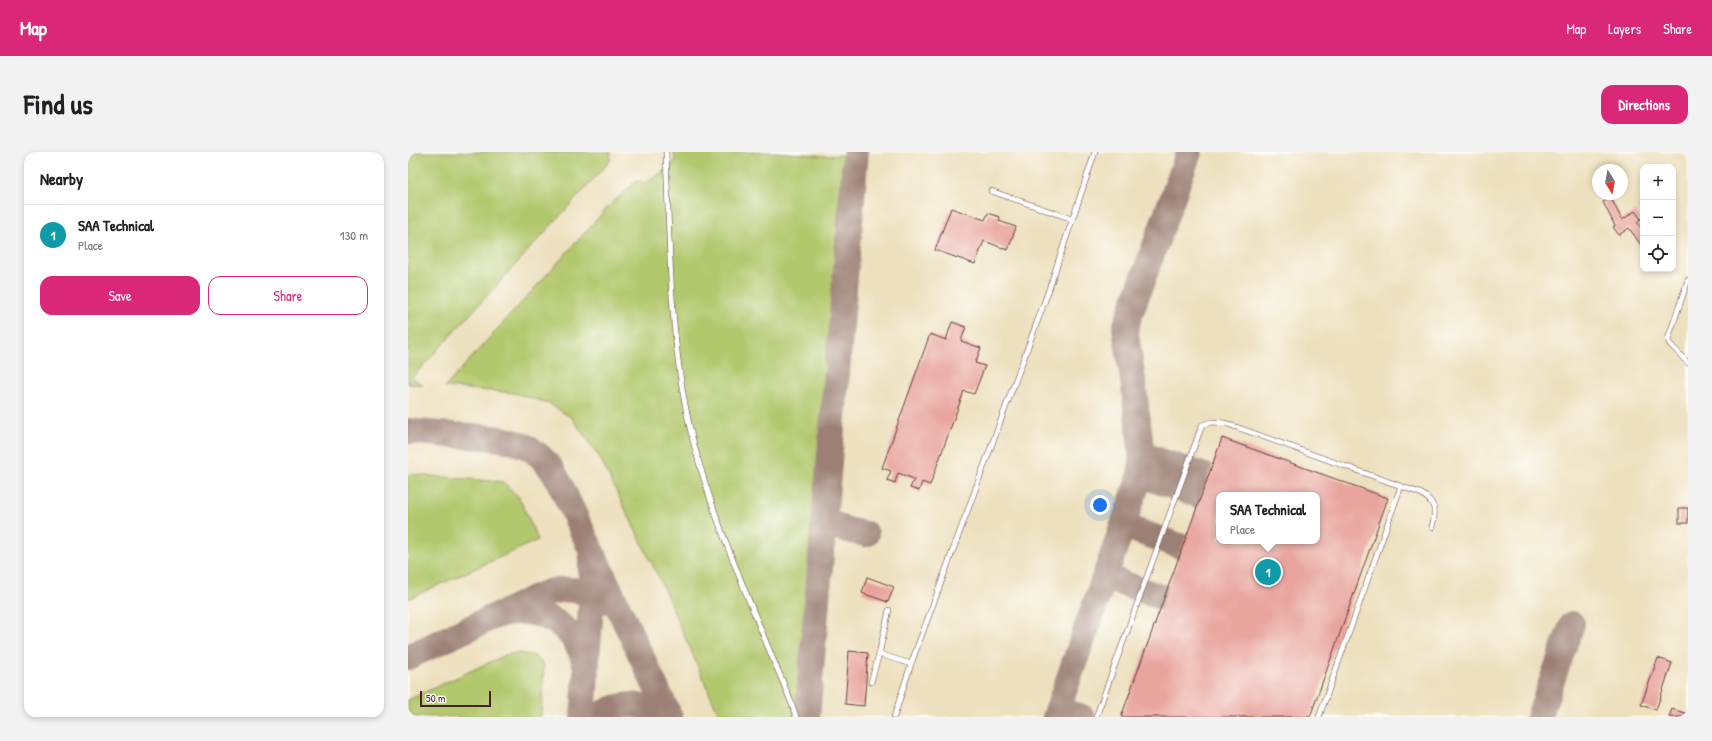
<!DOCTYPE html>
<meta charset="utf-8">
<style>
:root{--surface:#fff;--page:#f2f2f2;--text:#202124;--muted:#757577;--line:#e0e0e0;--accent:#db2777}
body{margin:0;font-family:"Patrick Hand",sans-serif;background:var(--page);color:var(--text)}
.controls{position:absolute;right:12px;top:12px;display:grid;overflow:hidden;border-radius:8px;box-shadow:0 2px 6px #0003}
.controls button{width:36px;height:36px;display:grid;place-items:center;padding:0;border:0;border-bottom:1px solid var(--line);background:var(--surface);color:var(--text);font:20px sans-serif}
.compass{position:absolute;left:1184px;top:12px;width:36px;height:36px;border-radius:50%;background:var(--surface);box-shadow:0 2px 6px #0003;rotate:169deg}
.scale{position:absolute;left:12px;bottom:10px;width:71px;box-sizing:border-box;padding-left:4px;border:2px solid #4a1f2b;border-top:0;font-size:11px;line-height:14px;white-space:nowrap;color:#4a1f2b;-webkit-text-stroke:3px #fdfcf7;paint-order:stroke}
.you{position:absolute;left:692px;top:353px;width:14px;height:14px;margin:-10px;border:3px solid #fff;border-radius:50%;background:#1a73e8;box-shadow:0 0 0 6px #1a73e833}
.badge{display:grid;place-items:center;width:26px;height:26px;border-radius:50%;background:var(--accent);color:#fff;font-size:13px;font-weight:700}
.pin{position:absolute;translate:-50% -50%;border:2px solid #fff;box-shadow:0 1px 4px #0006}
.popup{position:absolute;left:808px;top:340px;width:104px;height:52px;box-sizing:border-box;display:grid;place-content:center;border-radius:8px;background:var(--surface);filter:drop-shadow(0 1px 3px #0005);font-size:13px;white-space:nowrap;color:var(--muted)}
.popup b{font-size:15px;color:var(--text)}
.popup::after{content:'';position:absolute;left:50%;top:100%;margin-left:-8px;border:8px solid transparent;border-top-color:var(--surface)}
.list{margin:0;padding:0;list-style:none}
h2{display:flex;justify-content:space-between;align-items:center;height:52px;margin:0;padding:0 16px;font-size:17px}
h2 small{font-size:13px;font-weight:400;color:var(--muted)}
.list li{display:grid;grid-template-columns:26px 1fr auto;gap:12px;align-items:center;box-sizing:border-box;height:60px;padding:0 16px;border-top:1px solid var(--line)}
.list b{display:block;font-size:15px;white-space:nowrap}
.list p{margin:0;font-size:13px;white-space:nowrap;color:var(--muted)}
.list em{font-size:13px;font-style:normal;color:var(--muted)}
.actions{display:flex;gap:8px;padding:12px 16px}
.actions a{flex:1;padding:9px 0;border:1px solid var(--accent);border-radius:12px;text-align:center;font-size:14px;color:var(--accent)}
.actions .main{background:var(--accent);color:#fff}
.icon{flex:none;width:22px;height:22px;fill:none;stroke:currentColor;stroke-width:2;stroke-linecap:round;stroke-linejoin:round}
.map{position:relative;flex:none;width:1280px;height:565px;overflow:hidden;border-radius:12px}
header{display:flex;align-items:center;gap:24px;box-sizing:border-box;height:56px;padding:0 20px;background:var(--accent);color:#fff}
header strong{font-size:19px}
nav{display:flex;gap:22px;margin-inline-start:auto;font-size:14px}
.intro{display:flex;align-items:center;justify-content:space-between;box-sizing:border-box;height:96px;padding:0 24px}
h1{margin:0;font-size:28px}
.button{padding:10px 18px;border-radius:12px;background:var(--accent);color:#fff;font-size:14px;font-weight:700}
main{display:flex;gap:24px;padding:0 24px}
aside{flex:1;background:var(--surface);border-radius:12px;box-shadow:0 2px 6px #0003}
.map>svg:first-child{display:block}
</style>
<header>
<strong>Map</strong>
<nav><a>Map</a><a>Layers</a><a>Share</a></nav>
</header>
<div class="intro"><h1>Find us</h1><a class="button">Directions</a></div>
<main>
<aside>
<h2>Nearby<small></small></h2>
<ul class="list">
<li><span class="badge" style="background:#0f9aa8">1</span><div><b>SAA Technical</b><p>Place</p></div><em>130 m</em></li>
</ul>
<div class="actions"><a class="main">Save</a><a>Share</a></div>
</aside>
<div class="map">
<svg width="1280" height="565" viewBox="0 0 1280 565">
<rect width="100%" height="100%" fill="#fdfcf7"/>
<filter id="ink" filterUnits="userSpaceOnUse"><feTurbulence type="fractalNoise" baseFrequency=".025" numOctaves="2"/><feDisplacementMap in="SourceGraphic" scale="8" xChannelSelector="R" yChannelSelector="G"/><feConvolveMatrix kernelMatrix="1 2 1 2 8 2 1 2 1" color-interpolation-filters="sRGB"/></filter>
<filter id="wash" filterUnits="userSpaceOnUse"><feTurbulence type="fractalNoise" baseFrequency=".012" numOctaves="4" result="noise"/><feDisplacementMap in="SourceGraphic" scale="16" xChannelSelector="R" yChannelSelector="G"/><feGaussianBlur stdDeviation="0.9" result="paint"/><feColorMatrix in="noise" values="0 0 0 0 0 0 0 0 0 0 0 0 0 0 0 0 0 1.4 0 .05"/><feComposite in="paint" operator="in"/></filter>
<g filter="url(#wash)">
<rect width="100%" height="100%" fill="#ede0be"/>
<g fill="#b2c86d" stroke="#7e744c">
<path d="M0,0h203l-1,9 -198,217 11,7 -15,-1z"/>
<path d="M266,0h101l52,4 16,-1 -27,341 -21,221h-75l-61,-139 -59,-120 -28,-40 -24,-15 -34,-10 -69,-6 164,-181 27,-25 10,2 29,-20z"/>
<path d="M0,322l95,8 16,15 19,43 -130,59z"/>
<path d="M110,501l17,3 9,9 -3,52h-133v-17l97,-45z"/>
</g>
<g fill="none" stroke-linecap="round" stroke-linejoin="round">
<g stroke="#9c8074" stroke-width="26">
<path d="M0,279c20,2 41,4 61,5 42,3 69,5 90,46l111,235"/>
<path d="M733,302l67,23"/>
<path d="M732,323l61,21"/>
<path d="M417,361c4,16 27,18 41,21"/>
<path d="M715,374l60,21"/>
<path d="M697,425l59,21"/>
<path d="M99,459c39,-19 57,-32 100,-10"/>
<path d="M0,505l87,-41c46,-14 83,10 92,56"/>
<path d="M650,557l24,8"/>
<path d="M175,565l8,-112v-46"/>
<path d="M191,565c19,-16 47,-15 66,0"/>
<path d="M399,565l49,-565"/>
<path d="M647,565l85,-240 2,-15 -2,-23 -7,-59 -8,-52 64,-176"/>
<path d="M1131,565l33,-93"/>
</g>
</g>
<g id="blocks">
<g fill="#e9a49e" fill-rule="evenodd">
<path d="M1203,46l11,22 13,-9 6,8 -4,3 6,8v18l-14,-20 -10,7 -6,-8 2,-1 -12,-24z"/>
<path d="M543,56l34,12 3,-7 12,4 -1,4 17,6 -8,23 -24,-9 -9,23 -40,-14z"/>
<path d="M544,170l14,5 -5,14 20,7 -6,15 10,3 -11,28 -10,-3 -34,94 -8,-3 -3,9 -9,-3 4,-9 -16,-6 -3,10 -8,-3 4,-9 -9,-3 48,-134 16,6z"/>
<path d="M814,286l166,60 -78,219h-189zM811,343h98v46h-98z"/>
<rect x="1271" y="356" width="9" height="15"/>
<path d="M459,425l27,10 -6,15 -26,-9z"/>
<path d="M441,499l19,2 -4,53 -19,-2z"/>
<path d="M1250,506l14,5 -16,47 -15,-5z"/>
<path d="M1264,557l16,5v3h-19z"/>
</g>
</g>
</g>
<g filter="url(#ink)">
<use href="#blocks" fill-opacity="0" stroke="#623c41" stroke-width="1"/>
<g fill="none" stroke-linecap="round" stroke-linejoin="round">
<defs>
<g id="service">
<path d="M258,0c4,100 3,202 30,300 18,66 46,131 72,195 9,23 21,46 28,70"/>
<path d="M583,39l81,28"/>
<path d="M1280,128l-20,59 1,4 19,20"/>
<path d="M481,458l-10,44 32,10"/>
<path d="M463,530l8,-28"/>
<path d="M486,565l17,-53 136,-369 48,-143"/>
<path d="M688,565l106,-292 10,-3 13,1 195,70c15,8 17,18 12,34"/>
<path d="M911,565l82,-231"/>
</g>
</defs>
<use href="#service" stroke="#623c41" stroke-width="6"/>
<use href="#service" stroke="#fff" stroke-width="5"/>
</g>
</g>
</svg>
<div class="controls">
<button>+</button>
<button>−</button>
<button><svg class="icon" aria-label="locate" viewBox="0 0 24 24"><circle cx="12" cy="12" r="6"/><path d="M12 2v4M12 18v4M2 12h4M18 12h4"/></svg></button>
</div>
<svg class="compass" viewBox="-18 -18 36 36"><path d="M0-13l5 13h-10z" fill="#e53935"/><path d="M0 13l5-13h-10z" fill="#757577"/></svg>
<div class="scale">50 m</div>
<div class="you"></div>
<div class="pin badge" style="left:860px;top:420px;background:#0f9aa8">1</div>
<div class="popup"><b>SAA Technical</b>Place</div>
</div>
</main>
